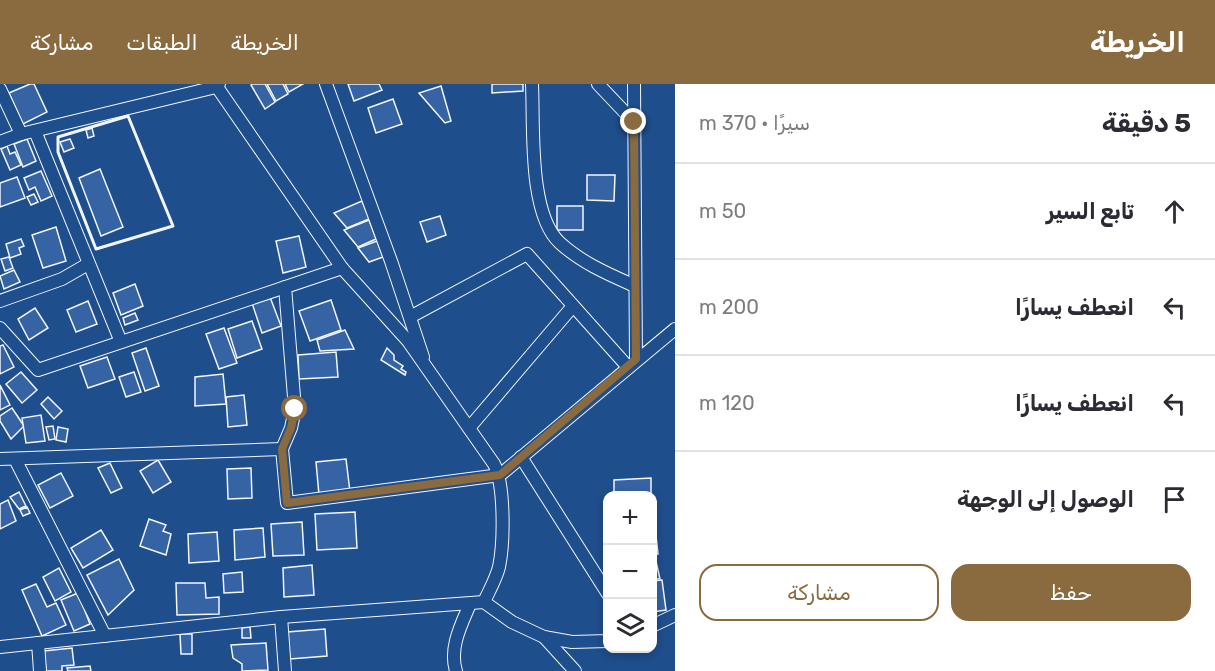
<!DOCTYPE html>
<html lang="ar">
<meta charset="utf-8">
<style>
:root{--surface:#fff;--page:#f2f2f3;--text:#2b2b33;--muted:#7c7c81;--line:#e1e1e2;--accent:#8a6a3f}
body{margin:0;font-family:Rubik,Vazirmatn,sans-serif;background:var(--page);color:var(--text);direction:rtl}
.controls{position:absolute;right:18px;bottom:18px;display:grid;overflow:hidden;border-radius:12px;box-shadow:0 3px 9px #0003}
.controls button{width:54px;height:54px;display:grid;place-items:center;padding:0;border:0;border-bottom:2px solid var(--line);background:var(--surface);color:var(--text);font:30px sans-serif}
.stop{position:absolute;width:18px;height:18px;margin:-14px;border:4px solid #8a6a3f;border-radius:50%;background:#fff}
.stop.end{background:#8a6a3f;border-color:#fff;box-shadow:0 2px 6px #0008}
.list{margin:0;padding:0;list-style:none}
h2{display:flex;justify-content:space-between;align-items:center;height:78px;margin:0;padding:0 24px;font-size:26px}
h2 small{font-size:20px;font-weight:400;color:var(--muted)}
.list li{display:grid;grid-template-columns:39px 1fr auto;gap:18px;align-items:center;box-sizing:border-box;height:96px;padding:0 24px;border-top:2px solid var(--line)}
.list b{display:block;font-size:22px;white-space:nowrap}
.list em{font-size:20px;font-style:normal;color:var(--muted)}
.actions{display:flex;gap:12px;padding:18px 24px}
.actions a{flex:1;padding:14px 0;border:2px solid var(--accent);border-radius:18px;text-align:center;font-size:21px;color:var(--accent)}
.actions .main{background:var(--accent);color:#fff}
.icon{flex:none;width:33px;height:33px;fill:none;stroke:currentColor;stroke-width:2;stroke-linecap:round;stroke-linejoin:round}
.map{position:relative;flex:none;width:675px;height:587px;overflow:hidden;direction:ltr}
header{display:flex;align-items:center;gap:36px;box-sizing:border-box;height:84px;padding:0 30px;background:var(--accent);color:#fff}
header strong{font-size:28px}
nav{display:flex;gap:33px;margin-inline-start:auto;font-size:21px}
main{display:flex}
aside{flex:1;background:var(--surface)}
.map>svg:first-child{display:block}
</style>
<header>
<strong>الخريطة</strong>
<nav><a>الخريطة</a><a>الطبقات</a><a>مشاركة</a></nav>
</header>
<main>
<aside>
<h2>5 دقيقة<small>سيرًا · 370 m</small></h2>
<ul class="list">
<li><svg class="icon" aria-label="ahead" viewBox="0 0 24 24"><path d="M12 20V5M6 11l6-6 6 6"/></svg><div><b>تابع السير</b></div><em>50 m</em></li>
<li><svg class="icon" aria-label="left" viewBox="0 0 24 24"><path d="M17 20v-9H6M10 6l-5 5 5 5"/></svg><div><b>انعطف يسارًا</b></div><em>200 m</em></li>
<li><svg class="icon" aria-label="left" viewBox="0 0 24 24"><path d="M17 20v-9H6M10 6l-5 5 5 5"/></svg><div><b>انعطف يسارًا</b></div><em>120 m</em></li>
<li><svg class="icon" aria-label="arrive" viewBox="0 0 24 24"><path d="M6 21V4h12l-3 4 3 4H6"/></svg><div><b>الوصول إلى الوجهة</b></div></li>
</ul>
<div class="actions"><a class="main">حفظ</a><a>مشاركة</a></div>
</aside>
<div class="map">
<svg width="675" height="587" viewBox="0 0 675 587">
<rect width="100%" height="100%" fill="#1f4e8c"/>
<g fill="#3563a3" stroke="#f2f6ff" stroke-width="1.5">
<path d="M30,0h4l13,28 -24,12 -14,-31z"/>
<path d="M252,0h13l10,18 -10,7 -14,-24z"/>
<path d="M267,0h16l5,10 -12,7z"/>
<path d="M285,0h18l-14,8z"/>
<path d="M348,0h31l3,6 -28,11z"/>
<path d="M492,0h31v7l-31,2z"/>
<path d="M441,2l10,35 -6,2 -26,-30z"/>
<path d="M393,15l9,25 -26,9 -8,-25z"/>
<path d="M92,44l2,8 -6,2 -2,-8z"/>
<path d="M27,55l9,22 -13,6 -9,-23z"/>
<path d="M70,55l4,9 -10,4 -4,-10z"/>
<path d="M7,62l3,8 5,-2 6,13 -11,5 -9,-21z"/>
<path d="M100,85l23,58 -22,9 -22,-58z"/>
<path d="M41,87l11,25 -11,5 -6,-14 -6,3 -5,-12z"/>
<path d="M587,91h28l-1,26 -27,-1z"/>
<path d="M17,93l8,21 -25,9v-24z"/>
<path d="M34,110l4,8 -7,3 -4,-8z"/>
<path d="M362,117l7,18 -22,9 -13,-15z"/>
<rect x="557" y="122" width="26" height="24"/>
<path d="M440,132l6,19 -19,7 -7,-20z"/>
<path d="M369,136l7,19 -18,8 -14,-17z"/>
<path d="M56,143l10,34 -23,7 -11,-33z"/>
<path d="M299,152l7,31 -23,6 -7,-32z"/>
<path d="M21,155l3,7 -5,2 2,6 -11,4 -4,-14z"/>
<path d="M377,157l6,16 -14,5 -11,-14z"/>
<path d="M9,173l4,11 -8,3 -4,-12z"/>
<path d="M14,186l6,12 -16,7 -4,-13z"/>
<path d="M135,200l8,22 -22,9 -8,-22z"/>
<path d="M270,213l11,29 -19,7 -10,-30z"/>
<path d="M331,216l10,30 -31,11 -11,-30z"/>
<path d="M88,217l9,23 -21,8 -9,-22z"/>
<path d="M35,224l13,20 -19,12 -11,-21z"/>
<path d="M135,229l3,7 -13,5 -2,-7z"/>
<path d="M252,237l10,28 -25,9 -9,-29z"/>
<path d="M224,244l13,35 -18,6 -13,-35z"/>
<path d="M345,246l9,19 -34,2 -3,-11z"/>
<path d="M3,261l11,22 -14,7v-28z"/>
<path d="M146,264l13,38 -14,5 -13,-38z"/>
<path d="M387,264l7,7v5l9,6 -2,3 5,3 -1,3 -24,-15z"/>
<path d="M336,268l2,25 -39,2 -1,-24z"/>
<path d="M107,273l8,22 -27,9 -8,-22z"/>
<path d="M21,288l16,18 -15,13 -16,-19z"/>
<path d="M134,288l7,20 -15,5 -7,-20z"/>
<path d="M223,290l3,30 -31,2v-29z"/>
<path d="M0,301l10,20 -10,5z"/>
<path d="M244,311l3,30 -19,2 -2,-30z"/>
<path d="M48,313l14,14 -8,8 -13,-15z"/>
<path d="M12,324l12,18 -13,13 -11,-18v-5z"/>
<path d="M41,331l4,26 -19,2 -4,-25z"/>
<path d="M53,342l2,13 -6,1 -3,-13z"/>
<path d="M58,343l10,2 -2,13 -10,-2z"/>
<path d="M346,375l4,33 -31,3 -3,-33z"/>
<path d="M158,376l13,22 -18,11 -13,-22z"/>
<path d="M110,379l12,25 -11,5 -13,-25z"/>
<path d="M251,384l1,30 -24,1 -1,-30z"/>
<path d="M61,389l12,23 -23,12 -12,-23z"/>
<path d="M651,394v18h-37v-16z"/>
<path d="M19,408l7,14 -7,3 -9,-12z"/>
<path d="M8,416l8,21 -16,8v-25z"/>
<path d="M27,423l3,6 -7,3 -3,-6z"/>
<path d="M355,428l2,36 -40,2 -2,-36z"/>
<path d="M149,435l17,6 -3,6 8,3 -5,21 -26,-9z"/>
<path d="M302,438l2,33 -31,1 -2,-32z"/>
<path d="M652,443h3l3,27h-6z"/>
<path d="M263,444l2,29 -30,3 -1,-30z"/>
<path d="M101,446l12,20 -30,18 -12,-20z"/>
<path d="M217,448l2,29 -30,2 -1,-29z"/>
<path d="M652,473h3l5,22h-8z"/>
<path d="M119,475l15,31 -26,25 -21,-40z"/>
<path d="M312,481l2,30 -30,2 -1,-29z"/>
<path d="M59,484l12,24 -16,9 -12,-24z"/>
<path d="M242,488l1,20 -19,1 -1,-19z"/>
<path d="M662,496l4,30 -14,2v-31z"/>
<path d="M176,499h29l1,15 13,-1v17l-42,1z"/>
<path d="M36,500l11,23 9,-4 10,22 -24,11 -20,-46z"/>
<path d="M78,509l12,31 -16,7 -13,-31z"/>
<path d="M250,543l1,11h-9v-10z"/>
<path d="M325,545l2,27 -37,3 -3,-27z"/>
<path d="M180,550h12v20h-11z"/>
<path d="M266,559l2,27 -26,1v-7l-9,-6 -2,-13z"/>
<path d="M72,564l2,17 -12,1v5h-16l-2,-20z"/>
<path d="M90,582l1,5h-23l-1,-3z"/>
</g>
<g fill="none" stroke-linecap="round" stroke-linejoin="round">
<defs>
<g id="street">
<path d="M215,0l127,184 66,73 86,123c11,21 10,79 5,103 -3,12 -10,24 -15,35"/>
<path d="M326,0l65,177 32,96"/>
<path d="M532,0c2,42 -4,130 28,159 22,20 48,31 75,43"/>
<path d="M598,0l36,38"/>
<path d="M634,0l2,275"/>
<path d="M0,5l21,45"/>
<path d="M35,47l86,211"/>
<path d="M0,58l21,-8 195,-47 3,-3"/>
<path d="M285,203l10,122 -4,19 -9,21 5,54 213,-28 175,-146"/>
<path d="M0,217l62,-22 26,-15"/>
<path d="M410,233l117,-63 101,113"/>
<path d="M0,244l38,42 304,-102"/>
<path d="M469,344l104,-122"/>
<path d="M521,373l87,137"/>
<path d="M0,375l282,-10"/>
<path d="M15,375l90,177"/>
<path d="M281,533l4,54"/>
<path d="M652,542l23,-11"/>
<path d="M544,553l31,34"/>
<path d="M38,559l2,28"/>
<path d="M0,563l281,-30 203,-15 28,20 32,15 28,5 36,-1"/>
<path d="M456,587c-7,-23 5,-46 14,-67"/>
</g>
</defs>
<use href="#street" stroke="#f2f6ff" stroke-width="14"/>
<use href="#street" stroke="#1f4e8c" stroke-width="12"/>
<path stroke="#f2f6ff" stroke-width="3" d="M128,32l45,110 -77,23 -38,-97v-15z"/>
</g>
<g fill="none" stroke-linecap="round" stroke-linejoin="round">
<path stroke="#8a6a3f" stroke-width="8" d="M295,325l-4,19 -9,21 5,54 213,-28 136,-116 -2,-237"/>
</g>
</svg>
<div class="controls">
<button>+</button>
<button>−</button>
<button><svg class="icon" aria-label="layers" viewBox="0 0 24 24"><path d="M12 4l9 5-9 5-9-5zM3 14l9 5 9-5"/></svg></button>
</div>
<div class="stop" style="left:295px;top:325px"></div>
<div class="stop end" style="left:634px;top:38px"></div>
</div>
</main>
